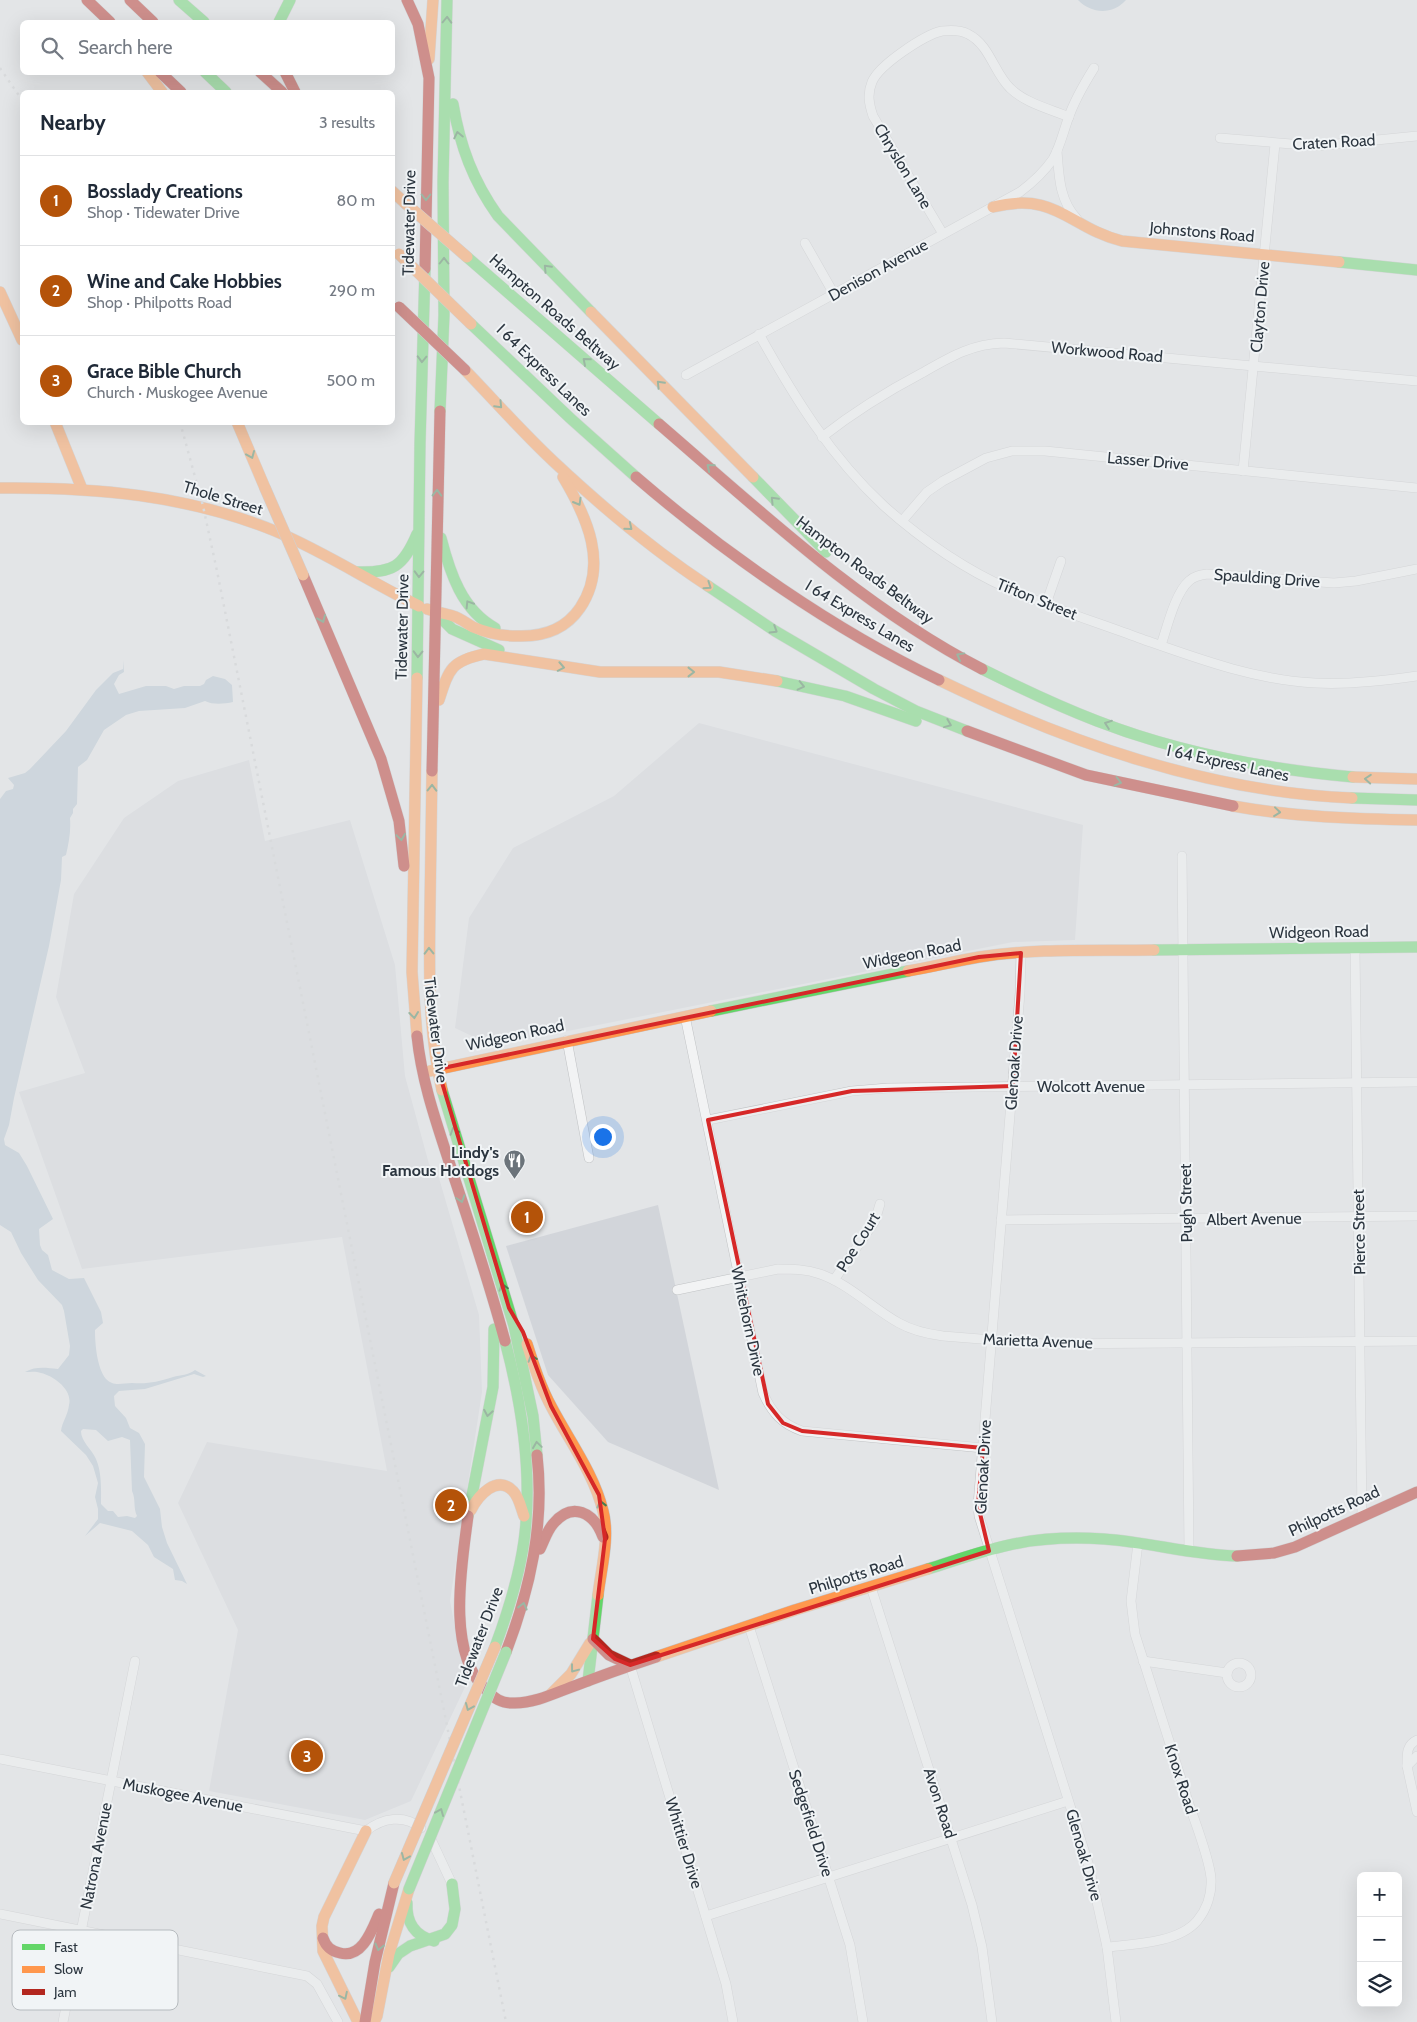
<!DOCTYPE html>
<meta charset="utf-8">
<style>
:root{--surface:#fff;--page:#f2f2f3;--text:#1f2937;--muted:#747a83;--line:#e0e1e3;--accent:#b45309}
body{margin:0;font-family:Cabin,sans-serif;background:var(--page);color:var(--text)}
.controls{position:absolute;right:15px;bottom:15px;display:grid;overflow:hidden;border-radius:8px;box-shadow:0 5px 20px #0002}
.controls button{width:45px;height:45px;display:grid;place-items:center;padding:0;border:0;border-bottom:1px solid var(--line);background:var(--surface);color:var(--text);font:25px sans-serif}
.you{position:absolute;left:602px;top:1136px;width:18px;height:18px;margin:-12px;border:4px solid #fff;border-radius:50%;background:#1a73e8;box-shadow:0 0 0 8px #1a73e833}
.badge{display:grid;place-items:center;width:32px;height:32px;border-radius:50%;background:var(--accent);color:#fff;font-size:16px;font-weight:700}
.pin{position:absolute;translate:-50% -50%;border:2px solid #fff;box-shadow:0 1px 5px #0006}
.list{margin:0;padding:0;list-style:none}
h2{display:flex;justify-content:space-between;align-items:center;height:65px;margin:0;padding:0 20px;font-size:21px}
h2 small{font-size:16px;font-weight:400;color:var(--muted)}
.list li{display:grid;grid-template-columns:32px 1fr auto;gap:15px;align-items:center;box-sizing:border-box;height:90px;padding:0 20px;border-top:1px solid var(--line)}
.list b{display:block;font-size:19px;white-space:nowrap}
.list p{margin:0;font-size:16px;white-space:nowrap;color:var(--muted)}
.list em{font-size:16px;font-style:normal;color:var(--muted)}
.icon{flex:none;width:28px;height:28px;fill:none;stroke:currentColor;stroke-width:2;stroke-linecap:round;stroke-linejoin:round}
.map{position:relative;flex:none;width:1417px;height:2022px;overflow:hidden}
.search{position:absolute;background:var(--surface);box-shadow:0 5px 20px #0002;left:20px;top:20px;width:375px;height:55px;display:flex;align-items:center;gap:12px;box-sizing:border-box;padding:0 18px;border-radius:8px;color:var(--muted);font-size:19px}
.panel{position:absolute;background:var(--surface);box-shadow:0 5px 20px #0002;left:20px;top:90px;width:375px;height:335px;border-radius:8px}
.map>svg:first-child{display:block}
</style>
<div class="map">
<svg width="1417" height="2022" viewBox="0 0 1417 2022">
<rect width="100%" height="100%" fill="#e3e5e7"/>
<g fill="#d2d5da">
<path d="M699,723l384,102 -8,115 -62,2 -520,104 -38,-18 14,-110 44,-70 101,-52z"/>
<path d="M249,760l16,81 85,-21 45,145 10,111 24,88 10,14 40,137 3,77 -32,209 16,84 -55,116 -46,19 -156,-29 29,-161 -60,-127 29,-61 180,29 -45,-234 -260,32 -63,-177 66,-19 -29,-76 18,-103 50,-76 54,-37z"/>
<path d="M658,1205l61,285 -111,-48 -60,-67 -42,-129z"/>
</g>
<g fill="#b3c4d0" fill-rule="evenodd">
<path d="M1078,0h48c-13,15 -35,14 -48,0z"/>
<path d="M123,660l1,12 -5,3 -5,9 5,10 27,-8h20l8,3 10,-3h16l4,-2 2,-4 7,-4 12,3 7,6 1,17c-9,2 -20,3 -28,-1l-20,7 -46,3 -13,4 -22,15 -17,30 -9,7 -1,37 -4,5v4l-3,5c1,13 -1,24 -4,37l-4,2 -1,23 -12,66 -35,152 -5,27 -5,14 1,6 14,8 8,13 26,53 -14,10 1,16 2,5 6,5 4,15 17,9 15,-1 17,34 2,11 -8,7c0,14 2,38 11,49 8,8 16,4 26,4 17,1 25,-1 41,-6 8,-2 15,-2 22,-7l11,6 -3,1 -9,-3 -49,15 -26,2 -5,5 1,10 11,12 4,10 9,5 6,11 -1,33 16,32 2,18 5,16 20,41 -5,-3 -7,-1 -2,-11 -19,-12 -6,-12 -16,-14 -32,-8 -15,13 13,-17v-10l-3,-12 3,-14 -5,-17 -7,-11 -25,-24c1,-9 7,-16 8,-26 4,-15 -15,-29 -28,-32 -5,-2 -11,-1 -16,-1 11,-6 21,-4 33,-3l11,-14 1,-9 -6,-35 -2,-6 -24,-25 -17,-27 -10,-21 -11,-7v-426l6,-8 7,-2 1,-4 -6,-7 17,-5 5,-4 36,-38 30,-41 17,-17 10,-4zM83,1429l13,1 12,11 14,-4 8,3 2,51c4,8 1,17 5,25l-2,2 -8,-2 -9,1 -5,-6h-5l-7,-7c0,-15 1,-31 -5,-45 -4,-10 -15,-17 -15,-28z"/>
</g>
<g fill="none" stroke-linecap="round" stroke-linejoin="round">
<defs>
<g id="street">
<path d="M1220,138l96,8 101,-10"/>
<path d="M1057,151c2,24 2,49 20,68"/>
<path d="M943,234l-70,-118c-4,-12 -6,-22 -1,-34 7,-17 52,-47 70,-51 9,-1 19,-1 26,3 22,11 26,39 42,54 15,15 40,21 59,29"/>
<path d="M805,243l29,51"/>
<path d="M759,334c35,63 72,123 125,172 37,33 80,63 125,83 42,19 87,33 130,49 57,20 115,42 176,45 34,2 68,-2 102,-7"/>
<path d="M686,375l334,-183c12,-9 24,-20 33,-33 7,-12 10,-26 15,-40 6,-18 16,-35 26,-51"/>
<path d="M822,437c32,-25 64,-45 100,-64 28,-16 49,-29 82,-30l413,38"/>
<path d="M1243,471l32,-327"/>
<path d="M902,521l25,-29 16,-11 43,-23 26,-7h33l372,37"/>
<path d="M1046,604l15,-43"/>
<path d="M1161,645c6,-17 14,-52 28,-64 5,-5 11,-6 18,-7l127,9 22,-2 61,-12"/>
<path d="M1182,856l7,695"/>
<path d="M1355,948l7,569"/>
<path d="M1021,953l-1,40 -42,512 1,11 110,350 18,81 9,75"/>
<path d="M685,1016l78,377c9,20 19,31 39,38l181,17"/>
<path d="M567,1040l22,118"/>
<path d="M708,1120l144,-29 36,-3 529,-6"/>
<path d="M1001,1220l416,-4"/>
<path d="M834,1280l41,-59 5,-17"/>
<path d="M677,1290l101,-21c14,0 28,0 42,5 29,10 52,34 79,49 14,8 29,11 44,13l101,8 373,-3"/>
<path d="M871,1587l101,318 10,42 10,75"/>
<path d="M749,1626l101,319 13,77"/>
<path d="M1143,1661l84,12"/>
<circle cx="1239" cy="1675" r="12"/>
<path d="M630,1665l96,319 7,38"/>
<path d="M1417,1756l-10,10 10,46"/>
<path d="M0,1759l366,72c16,-13 38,-17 55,-3"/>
<path d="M1407,1766c0,-11 -1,-21 10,-26"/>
<path d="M430,1837l22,47"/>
<path d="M0,1914l307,62 10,8 21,38"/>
<path d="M706,1916l362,-115"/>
<path d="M1107,1947c28,-3 71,-4 90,-26 10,-12 15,-28 14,-43 -2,-22 -17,-58 -24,-80 -17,-55 -35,-110 -52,-164l-4,-33 7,-58"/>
<path d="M63,2022l72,-361"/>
</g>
<g id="fast">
<path d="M179,0l25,22"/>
<path d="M279,22l11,-22"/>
<path d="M205,72l21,20"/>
<path d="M453,104c7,42 20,77 45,112l93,96"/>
<path d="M467,257l192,167"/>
<path d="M1339,262l78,8"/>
<path d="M471,324l99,94 66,59"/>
<path d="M440,411l4,-96 -1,-133 4,-182"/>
<path d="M753,477l73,75"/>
<path d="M441,538c9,35 21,72 54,90"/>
<path d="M357,572c36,1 46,-5 60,-38"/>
<path d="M708,586l67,45 99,58 42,22 51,20"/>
<path d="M435,612l17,17 47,21"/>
<path d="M982,669c38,19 76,37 115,52 82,32 169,48 256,56"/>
<path d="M417,678l3,-235 5,-174"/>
<path d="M777,681l68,15 71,25"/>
<path d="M1352,798l65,2"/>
<path d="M1154,950l263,-3"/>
<path d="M711,1011l197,-40"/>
<path d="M442,1090l72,236 19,90 4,39"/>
<path d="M468,1516l25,-129 1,-58"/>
<path d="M928,1569c26,-8 53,-18 81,-24 31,-7 63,-8 95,-6 45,3 88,16 133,17"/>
<path d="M495,1647c13,-35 24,-70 29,-106 9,-66 -2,-136 -19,-200"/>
<path d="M588,1681l10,-86"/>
<path d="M407,1903c-1,19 8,33 27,38"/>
<path d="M389,1967l9,-13 12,-8 35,-12 7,-9 3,-16 -3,-25"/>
</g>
<g id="slow">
<path d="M429,59l4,-59"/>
<path d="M147,72l15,20"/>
<path d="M392,191l13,12"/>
<path d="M993,207c63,-16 77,21 129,34l217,21"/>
<path d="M0,292l22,48"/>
<path d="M591,312l162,165"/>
<path d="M465,370c29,30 57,62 88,91 48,45 100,89 155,125"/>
<path d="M55,422l27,67"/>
<path d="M237,422l28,66"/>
<path d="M0,488c94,-1 187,7 275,43 50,21 95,51 144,75"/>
<path d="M427,609c9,3 17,4 26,7 7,2 13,7 20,11 14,6 29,9 44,9 26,1 48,-6 63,-28 29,-43 7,-91 -17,-131"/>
<path d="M939,680c128,62 269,112 413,118"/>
<path d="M439,700c10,-31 12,-39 45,-46l116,18h119l58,9"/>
<path d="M432,771c-1,46 -1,92 -2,137 -1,61 -2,123 12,182"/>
<path d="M1353,777l64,2"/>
<path d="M1233,806c61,11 122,13 184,14"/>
<path d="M908,971c24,-4 47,-10 71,-14 58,-9 117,-6 175,-7"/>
<path d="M417,1036l-5,-64 5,-294"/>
<path d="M430,1071l281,-60"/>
<path d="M527,1344c7,22 14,44 25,64 18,34 42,66 51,103 7,26 -2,58 -5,84"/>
<path d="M471,1510c7,-14 26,-36 42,-19 6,6 8,17 11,25"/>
<path d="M656,1657l139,-47 133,-41"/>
<path d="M551,1694l20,-20 19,-31"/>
<path d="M358,2022l-35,-71 -1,-25 2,-9 42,-86"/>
<path d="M374,2022l3,-6 12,-62 20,-65"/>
</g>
<g id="jam">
<path d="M87,0l23,22"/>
<path d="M130,0l23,22"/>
<path d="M407,0l11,24 11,54 -4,191"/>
<path d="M160,72l21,20"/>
<path d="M260,72l22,20"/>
<path d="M285,72l10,20"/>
<path d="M659,424c101,87 203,183 323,245"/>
<path d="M636,477c88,76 198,153 303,203"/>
<path d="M303,575l78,184 18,62 5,45"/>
<path d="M967,731l119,44 147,31"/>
<path d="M432,771l8,-360"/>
<path d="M417,1036c5,49 22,94 37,141 18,54 36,109 51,164"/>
<path d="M468,1516c-6,48 -22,135 17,173 9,9 16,15 30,14 21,0 42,-11 62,-18 26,-10 52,-19 79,-28"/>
<path d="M540,1549c4,-8 7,-18 13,-25 19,-23 41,-12 50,13"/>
<path d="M1237,1556l37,-3 21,-6 122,-55"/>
<path d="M593,1639l16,16 21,10"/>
<path d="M506,1652c24,-63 39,-128 31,-197"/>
<path d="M323,1938c3,9 8,13 17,15 22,6 32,-23 39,-39"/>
<path d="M365,2022l10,-60 19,-79"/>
</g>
</defs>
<use href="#street" stroke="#c1c3c5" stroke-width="10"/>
<use href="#fast" stroke="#c1c3c5" stroke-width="12"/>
<use href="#slow" stroke="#c1c3c5" stroke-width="12"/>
<use href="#jam" stroke="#c1c3c5" stroke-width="12"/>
<use href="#street" stroke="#f2f3f4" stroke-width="9"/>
<use href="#fast" stroke="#63d668" stroke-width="11"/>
<use href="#slow" stroke="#ff974d" stroke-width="11"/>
<use href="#jam" stroke="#b3261e" stroke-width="11"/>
<g stroke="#cbcdcf" stroke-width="2.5" stroke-dasharray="2.5 5" stroke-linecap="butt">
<path d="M0,68l22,32"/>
<path d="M180,422l23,84 14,65 289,1451"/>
</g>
<defs>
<path id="fast-bridge" d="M409,1889l97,-237"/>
<g id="slow-bridge">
<path d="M405,203l62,54"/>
<path d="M399,254l72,70"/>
<path d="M265,488l38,87"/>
<path d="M394,1883l101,-236"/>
</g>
<path id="jam-bridge" d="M399,307l66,63"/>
</defs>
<use href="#fast-bridge" stroke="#b5b8bc" stroke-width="12" stroke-linecap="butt"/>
<use href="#slow-bridge" stroke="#b5b8bc" stroke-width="12" stroke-linecap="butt"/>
<use href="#jam-bridge" stroke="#b5b8bc" stroke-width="12" stroke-linecap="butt"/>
<use href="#fast-bridge" stroke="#63d668" stroke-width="11"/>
<use href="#slow-bridge" stroke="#ff974d" stroke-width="11"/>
<use href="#jam-bridge" stroke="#b3261e" stroke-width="11"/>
</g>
<defs><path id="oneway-chevron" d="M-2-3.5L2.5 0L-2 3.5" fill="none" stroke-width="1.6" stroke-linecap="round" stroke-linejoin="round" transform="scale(1.25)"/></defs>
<g stroke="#447d51">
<use href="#oneway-chevron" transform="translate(447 20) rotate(-88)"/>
<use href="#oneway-chevron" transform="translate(458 135) rotate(-102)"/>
<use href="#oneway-chevron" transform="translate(426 197) rotate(90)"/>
<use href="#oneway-chevron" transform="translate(444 261) rotate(-90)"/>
<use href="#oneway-chevron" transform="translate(547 268) rotate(-134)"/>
<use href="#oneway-chevron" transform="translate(422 359) rotate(92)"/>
<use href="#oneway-chevron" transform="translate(586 361) rotate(-139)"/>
<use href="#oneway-chevron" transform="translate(660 384) rotate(-134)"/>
<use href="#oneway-chevron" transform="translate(499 405) rotate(46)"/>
<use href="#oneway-chevron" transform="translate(251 455) rotate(67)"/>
<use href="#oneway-chevron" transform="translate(710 467) rotate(-140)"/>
<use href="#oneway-chevron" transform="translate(437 493) rotate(-89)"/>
<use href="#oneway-chevron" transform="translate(774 500) rotate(-134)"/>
<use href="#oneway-chevron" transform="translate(578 502) rotate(60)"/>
<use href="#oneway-chevron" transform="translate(629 527) rotate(39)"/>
<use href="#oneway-chevron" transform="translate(419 574) rotate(91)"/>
<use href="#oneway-chevron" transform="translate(708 586) rotate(34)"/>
<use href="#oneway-chevron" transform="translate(469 604) rotate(-122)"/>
<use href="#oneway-chevron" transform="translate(322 619) rotate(67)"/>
<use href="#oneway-chevron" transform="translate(774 630) rotate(32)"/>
<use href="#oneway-chevron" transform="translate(418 654) rotate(91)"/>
<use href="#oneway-chevron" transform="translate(960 656) rotate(-151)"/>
<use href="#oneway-chevron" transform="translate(561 667) rotate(11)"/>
<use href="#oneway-chevron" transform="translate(691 672)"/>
<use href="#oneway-chevron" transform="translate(801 686) rotate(13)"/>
<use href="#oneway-chevron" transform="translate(948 724) rotate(22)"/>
<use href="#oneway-chevron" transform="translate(1108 724) rotate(-160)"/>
<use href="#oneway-chevron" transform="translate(1368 779) rotate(-176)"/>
<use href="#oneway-chevron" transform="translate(1118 782) rotate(14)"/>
<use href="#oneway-chevron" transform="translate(432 788) rotate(-89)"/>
<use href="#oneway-chevron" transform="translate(1277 812) rotate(6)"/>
<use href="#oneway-chevron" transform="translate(401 837) rotate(82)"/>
<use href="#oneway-chevron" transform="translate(429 951) rotate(-91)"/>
<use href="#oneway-chevron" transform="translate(414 1015) rotate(83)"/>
<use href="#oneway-chevron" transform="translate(454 1131) rotate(-108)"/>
<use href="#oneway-chevron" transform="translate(461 1199) rotate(72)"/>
<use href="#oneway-chevron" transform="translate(503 1287) rotate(-106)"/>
<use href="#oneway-chevron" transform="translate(532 1358) rotate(-108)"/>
<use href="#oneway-chevron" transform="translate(488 1413) rotate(100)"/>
<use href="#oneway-chevron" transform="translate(537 1445) rotate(-98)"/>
<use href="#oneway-chevron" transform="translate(601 1504) rotate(-104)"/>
<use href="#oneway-chevron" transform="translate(523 1606) rotate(-76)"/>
<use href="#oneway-chevron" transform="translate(574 1669) rotate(127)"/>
<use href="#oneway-chevron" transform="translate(469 1707) rotate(113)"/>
<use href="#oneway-chevron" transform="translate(440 1812) rotate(-68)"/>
<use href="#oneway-chevron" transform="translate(405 1857) rotate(113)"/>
<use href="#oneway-chevron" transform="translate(379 1947) rotate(104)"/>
<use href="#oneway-chevron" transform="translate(344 1996) rotate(64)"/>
</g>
<path d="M0 0H1417V2022H0ZM1021,953l-8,133 -161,5 -144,29 60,284 15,19 19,8 181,17 -5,57 11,46 -359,114 -15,-6 -22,-20 12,-100 -6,-44 -48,-89 -28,-74 -14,-24 -71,-239 541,-112z" fill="#e3e5e7" fill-opacity=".55" fill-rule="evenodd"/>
<path fill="none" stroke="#d62828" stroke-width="4" stroke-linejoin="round" d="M1021,953l-8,133 -161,5 -144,29 60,284 15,19 19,8 181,17 -5,57 11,46 -359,114 -15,-6 -22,-20 12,-100 -6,-44 -48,-89 -28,-74 -14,-24 -71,-239 541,-112z"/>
<defs>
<symbol id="restaurant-pin" viewBox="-11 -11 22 30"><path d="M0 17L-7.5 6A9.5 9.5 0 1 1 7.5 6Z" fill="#6b737a" stroke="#f1f4f6"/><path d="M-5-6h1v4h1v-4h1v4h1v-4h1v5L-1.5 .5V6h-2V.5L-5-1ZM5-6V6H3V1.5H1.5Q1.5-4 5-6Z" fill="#fff"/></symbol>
</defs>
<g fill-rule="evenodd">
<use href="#restaurant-pin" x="502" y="1148" width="25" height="34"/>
</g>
<g text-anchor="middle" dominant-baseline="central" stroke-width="4" stroke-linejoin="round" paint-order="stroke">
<g font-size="16" fill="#2b353f" stroke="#f1f4f6">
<text transform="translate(1334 142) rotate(-3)">Craten Road</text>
<text transform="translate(903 166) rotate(59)">Chryslon Lane</text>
<text transform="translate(409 223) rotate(-89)">Tidewater Drive</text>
<text transform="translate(1202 232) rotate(5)">Johnstons Road</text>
<text transform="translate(878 270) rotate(-29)">Denison Avenue</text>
<text transform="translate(1260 307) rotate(-85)">Clayton Drive</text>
<text transform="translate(555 312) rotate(41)">Hampton Roads Beltway</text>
<text transform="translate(1107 352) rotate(5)">Workwood Road</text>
<text transform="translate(544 370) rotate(44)">I 64 Express Lanes</text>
<text transform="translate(1148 461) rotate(5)">Lasser Drive</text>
<text transform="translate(223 498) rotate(17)">Thole Street</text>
<text transform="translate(865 570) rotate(37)">Hampton Roads Beltway</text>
<text transform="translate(1267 578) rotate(4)">Spaulding Drive</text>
<text transform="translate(1037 599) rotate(22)">Tifton Street</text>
<text transform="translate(860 616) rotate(31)">I 64 Express Lanes</text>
<text transform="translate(402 627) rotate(-89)">Tidewater Drive</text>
<text transform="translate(1228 763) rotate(12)">I 64 Express Lanes</text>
<text transform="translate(1319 932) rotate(-1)">Widgeon Road</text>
<text transform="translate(912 954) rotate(-11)">Widgeon Road</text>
<text transform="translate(436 1030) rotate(83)">Tidewater Drive</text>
<text transform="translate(515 1035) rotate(-12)">Widgeon Road</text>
<text transform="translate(1014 1063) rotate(-86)">Glenoak Drive</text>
<text x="1091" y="1086">Wolcott Avenue</text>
<text transform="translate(1186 1203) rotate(-91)">Pugh Street</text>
<text transform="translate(1254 1219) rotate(-1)">Albert Avenue</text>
<text transform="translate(1359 1232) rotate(-91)">Pierce Street</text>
<text transform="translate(858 1242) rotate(-58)">Poe Court</text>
<text transform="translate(748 1321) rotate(78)">Whitehorn Drive</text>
<text transform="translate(1038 1341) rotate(2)">Marietta Avenue</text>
<text transform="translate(983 1467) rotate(-87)">Glenoak Drive</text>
<text transform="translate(1334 1511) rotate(-25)">Philpotts Road</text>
<text transform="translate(856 1575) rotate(-17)">Philpotts Road</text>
<text transform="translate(479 1637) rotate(-69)">Tidewater Drive</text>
<text transform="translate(1181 1779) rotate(72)">Knox Road</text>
<text transform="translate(183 1795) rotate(11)">Muskogee Avenue</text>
<text transform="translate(940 1803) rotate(72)">Avon Road</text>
<text transform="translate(811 1823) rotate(72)">Sedgefield Drive</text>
<text transform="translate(684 1843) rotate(73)">Whittier Drive</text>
<text transform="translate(1084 1855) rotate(74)">Glenoak Drive</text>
<text transform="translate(96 1856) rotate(-79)">Natrona Avenue</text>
</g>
<g font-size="16" font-weight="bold" fill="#2b353f" stroke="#f1f4f6" text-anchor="end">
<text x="499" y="1152">Lindy's<tspan x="499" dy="18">Famous Hotdogs</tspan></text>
</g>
</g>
<rect x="12" y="1930" width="166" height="80" rx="8" fill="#f1f4f6" stroke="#b6bbbf" stroke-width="1"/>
<rect x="22" y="1944" width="23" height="6" fill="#63d668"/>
<rect x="22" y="1966" width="23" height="7" fill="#ff974d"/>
<rect x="22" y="1989" width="23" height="6" fill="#b3261e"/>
<g font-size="14" fill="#2b353f">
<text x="54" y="1952">Fast</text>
<text x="54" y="1974">Slow</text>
<text x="54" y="1997">Jam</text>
</g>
</svg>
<div class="controls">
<button>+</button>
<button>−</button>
<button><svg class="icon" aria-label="layers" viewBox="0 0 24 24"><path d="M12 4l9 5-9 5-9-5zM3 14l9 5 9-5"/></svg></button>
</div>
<div class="you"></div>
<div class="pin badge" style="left:527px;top:1217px">1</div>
<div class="pin badge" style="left:451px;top:1505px">2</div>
<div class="pin badge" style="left:307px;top:1756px">3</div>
<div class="search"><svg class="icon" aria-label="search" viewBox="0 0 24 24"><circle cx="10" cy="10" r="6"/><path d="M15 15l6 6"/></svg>Search here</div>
<section class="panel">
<h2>Nearby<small>3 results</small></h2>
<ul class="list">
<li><span class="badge">1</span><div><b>Bosslady Creations</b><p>Shop · Tidewater Drive</p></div><em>80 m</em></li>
<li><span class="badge">2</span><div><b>Wine and Cake Hobbies</b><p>Shop · Philpotts Road</p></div><em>290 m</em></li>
<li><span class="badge">3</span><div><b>Grace Bible Church</b><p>Church · Muskogee Avenue</p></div><em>500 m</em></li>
</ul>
</section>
</div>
